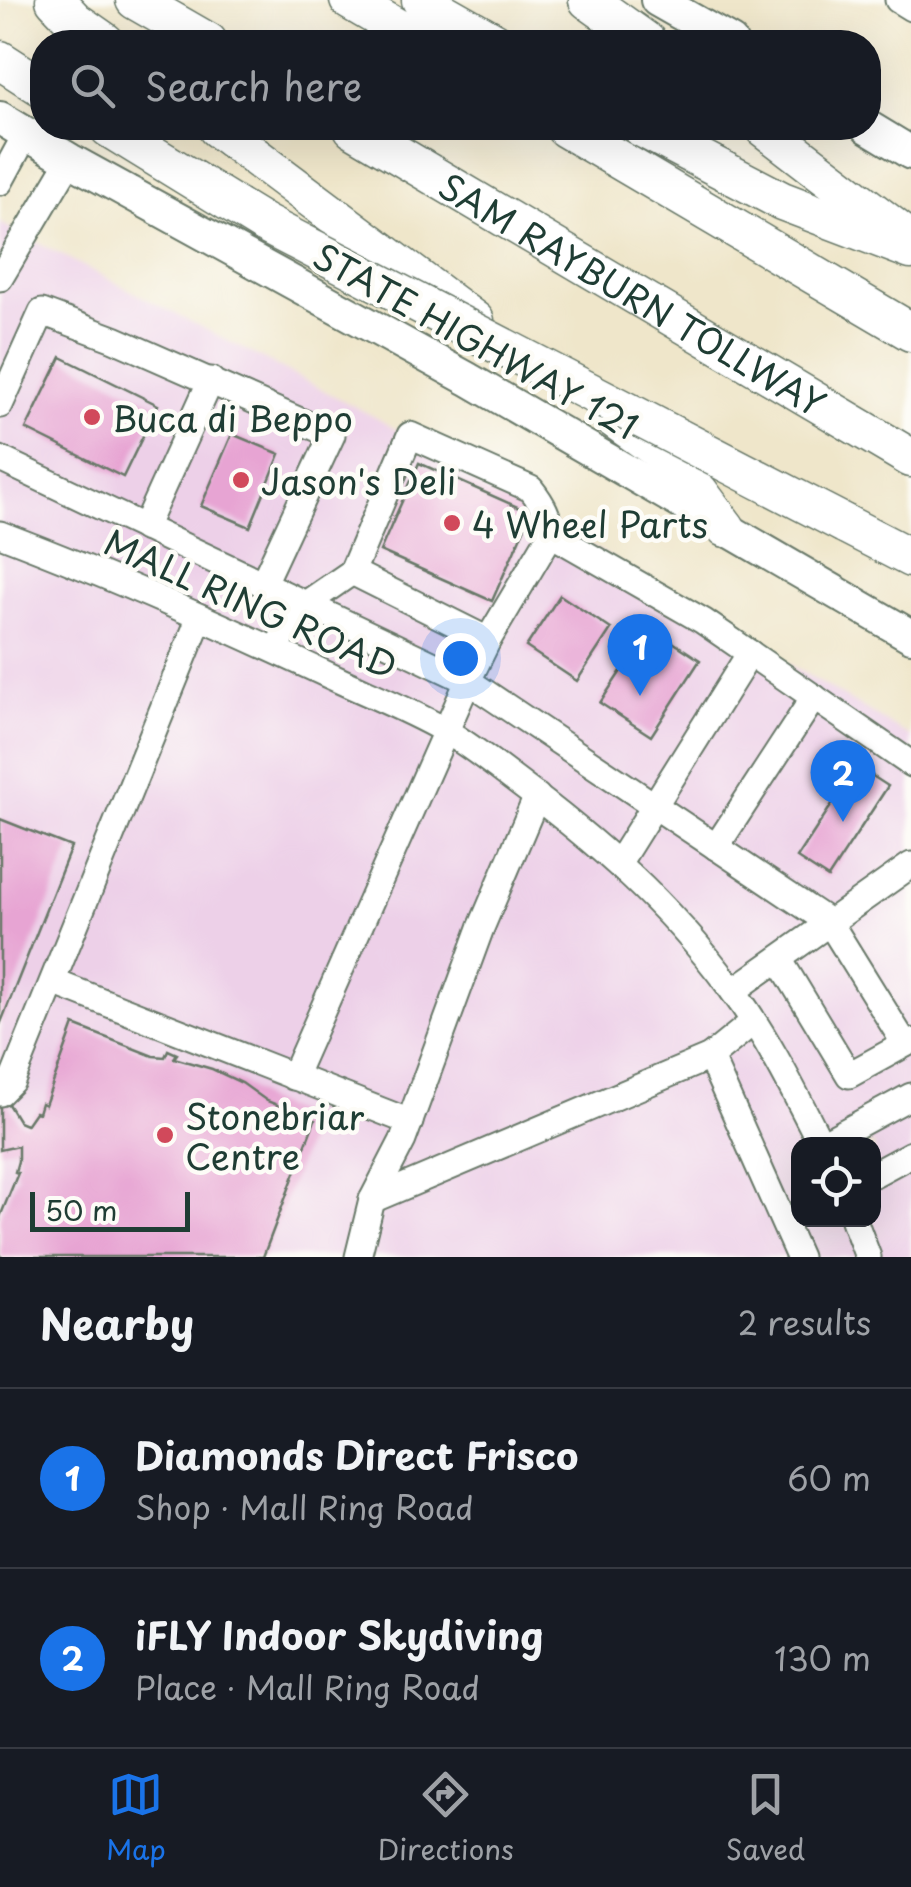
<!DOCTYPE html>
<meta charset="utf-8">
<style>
:root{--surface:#171b24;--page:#20242c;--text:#f1f3f6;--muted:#9ea1a6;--line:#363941;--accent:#1a73e8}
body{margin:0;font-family:"Playpen Sans",sans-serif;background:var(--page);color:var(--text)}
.controls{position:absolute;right:30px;bottom:30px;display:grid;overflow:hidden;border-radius:20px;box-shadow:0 10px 40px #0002}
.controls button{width:90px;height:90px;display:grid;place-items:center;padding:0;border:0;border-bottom:2px solid var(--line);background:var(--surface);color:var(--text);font:50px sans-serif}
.scale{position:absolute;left:30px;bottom:25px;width:160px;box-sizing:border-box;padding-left:10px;border:5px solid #1f3d34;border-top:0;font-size:28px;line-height:35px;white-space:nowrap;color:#1f3d34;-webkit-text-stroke:8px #fdfcf7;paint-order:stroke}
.you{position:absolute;left:460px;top:658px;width:35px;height:35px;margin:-25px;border:8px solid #fff;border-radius:50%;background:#1a73e8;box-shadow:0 0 0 15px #1a73e833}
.badge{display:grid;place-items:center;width:65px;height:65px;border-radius:50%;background:var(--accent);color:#fff;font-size:32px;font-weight:700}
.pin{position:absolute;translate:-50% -82px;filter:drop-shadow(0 2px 5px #0008)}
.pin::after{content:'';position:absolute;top:52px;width:35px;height:30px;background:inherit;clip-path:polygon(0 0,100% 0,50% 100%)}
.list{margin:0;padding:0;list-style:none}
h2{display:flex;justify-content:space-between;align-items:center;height:130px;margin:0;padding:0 40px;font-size:42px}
h2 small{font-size:32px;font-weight:400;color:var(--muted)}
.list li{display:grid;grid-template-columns:65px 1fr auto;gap:30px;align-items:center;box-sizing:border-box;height:180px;padding:0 40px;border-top:2px solid var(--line)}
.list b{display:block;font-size:38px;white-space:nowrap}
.list p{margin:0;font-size:32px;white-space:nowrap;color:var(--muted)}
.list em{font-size:32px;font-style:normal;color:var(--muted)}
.icon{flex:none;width:55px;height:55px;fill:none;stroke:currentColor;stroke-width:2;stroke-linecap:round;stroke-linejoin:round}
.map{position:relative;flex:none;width:911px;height:1257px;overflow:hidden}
.search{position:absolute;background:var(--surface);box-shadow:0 10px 40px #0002;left:30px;right:30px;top:30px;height:110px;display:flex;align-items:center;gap:25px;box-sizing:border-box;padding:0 35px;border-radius:40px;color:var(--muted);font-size:38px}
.sheet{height:490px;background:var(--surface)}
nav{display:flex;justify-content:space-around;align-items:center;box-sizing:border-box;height:140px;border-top:2px solid var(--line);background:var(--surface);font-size:28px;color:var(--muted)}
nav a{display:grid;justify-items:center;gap:5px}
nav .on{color:var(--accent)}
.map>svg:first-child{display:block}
</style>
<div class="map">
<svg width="911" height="1257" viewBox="0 0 911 1257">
<rect width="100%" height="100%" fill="#fdfcf7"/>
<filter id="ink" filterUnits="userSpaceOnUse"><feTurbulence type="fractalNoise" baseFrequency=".01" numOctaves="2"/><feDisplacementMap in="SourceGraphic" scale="20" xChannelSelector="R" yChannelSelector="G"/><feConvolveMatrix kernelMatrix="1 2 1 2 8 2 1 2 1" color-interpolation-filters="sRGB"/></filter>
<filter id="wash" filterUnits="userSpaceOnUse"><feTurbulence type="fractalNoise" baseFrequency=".0048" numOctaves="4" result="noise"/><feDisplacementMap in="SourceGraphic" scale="40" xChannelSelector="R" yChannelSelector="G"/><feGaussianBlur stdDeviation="2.25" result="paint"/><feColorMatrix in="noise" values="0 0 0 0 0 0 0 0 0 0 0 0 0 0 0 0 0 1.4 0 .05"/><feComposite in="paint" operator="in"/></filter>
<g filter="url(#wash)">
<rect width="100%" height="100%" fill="#efe6ca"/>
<path fill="#edd0e8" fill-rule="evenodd" d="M0,223l375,194 536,320v520h-911zM798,1144h76v76h-76z"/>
<g id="blocks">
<g fill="#e7a4d3">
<path d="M61,357l97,48 -35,72 -97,-48z"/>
<path d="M232,434l48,20 -30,73 -49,-21z"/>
<path d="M419,463l112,50 -39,88 -112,-50z"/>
<path d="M560,595l51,34 -34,52 -51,-34z"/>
<path d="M650,627l50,33 -49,76 -51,-33z"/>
<path d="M857,766l31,20 -60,92 -31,-20z"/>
<path d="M0,819l71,28 -71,178z"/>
<path d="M74,1025l79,31 12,1 3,-7 9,4 -3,4 38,11 30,14 25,18 48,19 -52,137h-263v-40l18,-44 -3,-1 3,-11v-15l-18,4v-59l19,31 7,3 9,-13 3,1 3,-10 4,2z"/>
</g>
</g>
</g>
<g filter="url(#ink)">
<use href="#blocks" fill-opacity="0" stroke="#687868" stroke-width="2.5"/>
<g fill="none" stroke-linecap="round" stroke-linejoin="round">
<defs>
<g id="minor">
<path d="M898,0l13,8"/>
<path d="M0,182l26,-48"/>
<path d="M0,278l70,-118"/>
<path d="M0,405l42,-93 72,27 218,96 -69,148"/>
<path d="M0,459l468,222 362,242 75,121"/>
<path d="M144,528l67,-148"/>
<path d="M0,534c116,44 229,95 341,147 35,16 70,30 103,49 24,14 46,31 68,48 84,63 155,124 218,209 37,49 64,104 91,157"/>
<path d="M551,534l152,87 208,143"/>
<path d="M352,572l136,68"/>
<path d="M277,649l17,-37 58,-40 58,-137 121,54c12,15 18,27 20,45l-63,106 -20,41 -175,396"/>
<path d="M716,847l98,-150"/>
<path d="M619,862l131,-209"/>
<path d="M779,959l70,116 62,-34"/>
<path d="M53,982l357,140"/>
<path d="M733,991l178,-126"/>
<path d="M710,1057l89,200"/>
<path d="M0,1093l12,-12 188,-464"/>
<path d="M822,1144l89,-48"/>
<path d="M874,1174l37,-20"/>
<path d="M372,1200l338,-143 43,-35"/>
<path d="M854,1220l14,37"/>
<path d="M358,1257l14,-57 31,-60 78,-212 56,-132"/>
</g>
<g id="major">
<path d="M657,0l74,42"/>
<path d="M0,118l70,42 398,219 443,257"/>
<path d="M868,127l43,26"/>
</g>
<g id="highway">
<path d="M55,0l20,21 30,21"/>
<path d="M135,0l73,42"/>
<path d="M349,0l72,42"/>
<path d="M421,0l74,42"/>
<path d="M588,0l59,42"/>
<path d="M0,60l42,27"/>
<path d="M109,128l156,96"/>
<path d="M217,128l258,193"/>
<path id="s1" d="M353,128l558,330"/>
<path d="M565,128l346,204"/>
<path d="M642,128l140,73 129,49"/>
<path d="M764,128l145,111"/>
<path d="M610,416l68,48 48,64"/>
<path d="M845,524l66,34"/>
</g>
</defs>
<use href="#minor" stroke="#687868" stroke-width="29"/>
<use href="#major" stroke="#687868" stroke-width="36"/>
<use href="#highway" stroke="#687868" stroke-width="41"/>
<use href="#minor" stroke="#fff" stroke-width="25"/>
<use href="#major" stroke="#fff" stroke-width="32"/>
<use href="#highway" stroke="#fff" stroke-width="38"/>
<defs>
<path id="highway-bridge" d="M265,224l580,300"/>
</defs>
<use href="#highway-bridge" stroke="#687868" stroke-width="41" stroke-linecap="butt"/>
<use href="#highway-bridge" stroke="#fff" stroke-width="38"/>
</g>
</g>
<g fill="#d1495b" stroke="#fdfcf7" stroke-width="4">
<circle cx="92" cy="417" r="10"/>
<circle cx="241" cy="480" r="10"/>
<circle cx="452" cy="523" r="10"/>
<circle cx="165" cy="1135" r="10"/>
</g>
<g text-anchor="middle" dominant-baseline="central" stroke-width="9" stroke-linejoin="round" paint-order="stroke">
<g font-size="35" fill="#1f3d34" stroke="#fdfcf7">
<text stroke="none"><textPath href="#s1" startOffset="325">SAM RAYBURN TOLLWAY</textPath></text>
<text transform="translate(476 340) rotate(29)">STATE HIGHWAY 121</text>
<text transform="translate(251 603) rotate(24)">MALL RING ROAD</text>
</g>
<g font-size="35" fill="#1f3d34" stroke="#fdfcf7" text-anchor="start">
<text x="112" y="417">Buca di Beppo</text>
<text x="261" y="480">Jason's Deli</text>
<text x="472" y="523">4 Wheel Parts</text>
<text x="185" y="1115">Stonebriar<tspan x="185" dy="40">Centre</tspan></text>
</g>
</g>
</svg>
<div class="controls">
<button><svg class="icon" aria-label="locate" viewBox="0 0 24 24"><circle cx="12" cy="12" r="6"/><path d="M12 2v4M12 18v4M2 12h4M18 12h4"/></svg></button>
</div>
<div class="scale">50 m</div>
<div class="you"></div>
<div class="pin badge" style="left:640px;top:696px">1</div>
<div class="pin badge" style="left:843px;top:822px">2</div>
<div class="search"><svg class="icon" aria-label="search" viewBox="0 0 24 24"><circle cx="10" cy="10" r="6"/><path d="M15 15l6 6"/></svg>Search here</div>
</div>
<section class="sheet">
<h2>Nearby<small>2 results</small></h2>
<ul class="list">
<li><span class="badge">1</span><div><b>Diamonds Direct Frisco</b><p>Shop · Mall Ring Road</p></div><em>60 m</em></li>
<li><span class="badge">2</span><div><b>iFLY Indoor Skydiving</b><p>Place · Mall Ring Road</p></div><em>130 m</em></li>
</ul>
</section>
<nav>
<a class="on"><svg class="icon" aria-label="map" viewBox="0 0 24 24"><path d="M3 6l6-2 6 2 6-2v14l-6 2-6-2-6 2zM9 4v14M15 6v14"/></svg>Map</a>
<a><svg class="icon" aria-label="directions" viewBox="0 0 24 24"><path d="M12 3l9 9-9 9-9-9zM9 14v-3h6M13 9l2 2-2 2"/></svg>Directions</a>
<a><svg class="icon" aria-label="saved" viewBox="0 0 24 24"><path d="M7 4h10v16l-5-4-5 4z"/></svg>Saved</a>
</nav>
